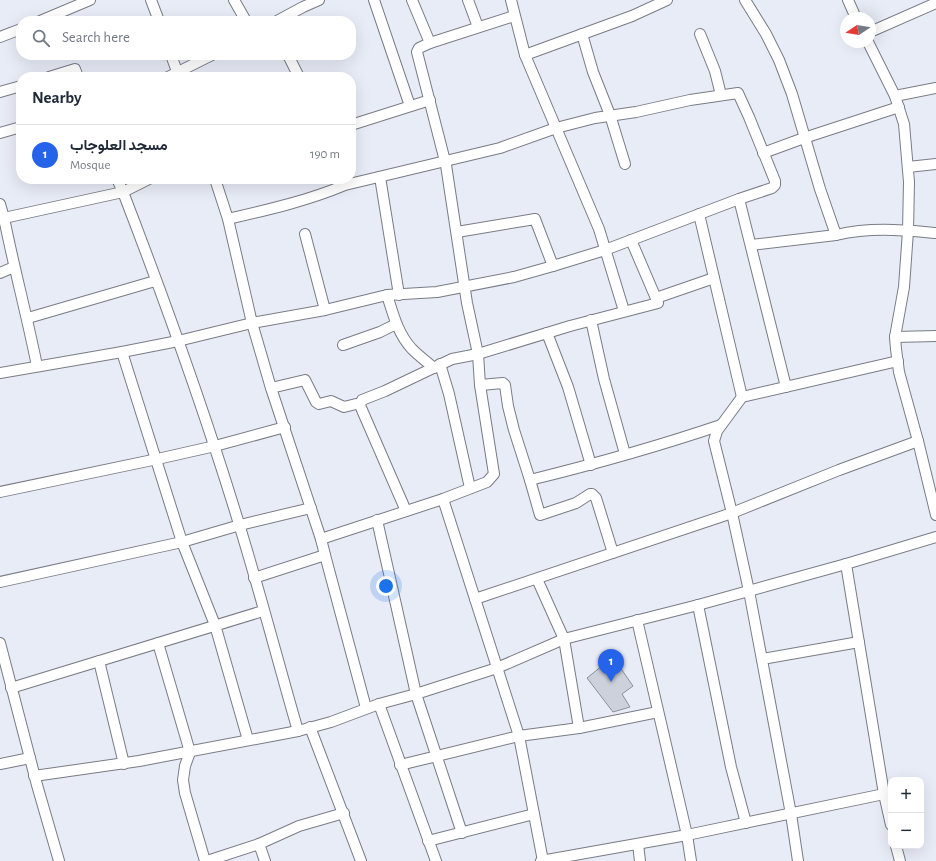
<!DOCTYPE html>
<meta charset="utf-8">
<style>
:root{--surface:#fff;--page:#f2f2f3;--text:#1f2937;--muted:#747a83;--line:#e0e1e3;--accent:#2563eb}
body{margin:0;font-family:"Alegreya Sans",Vazirmatn,sans-serif;background:var(--page);color:var(--text)}
.controls{position:absolute;right:12px;bottom:12px;display:grid;overflow:hidden;border-radius:8px;box-shadow:0 4px 16px #0002}
.controls button{width:36px;height:36px;display:grid;place-items:center;padding:0;border:0;border-bottom:1px solid var(--line);background:var(--surface);color:var(--text);font:20px sans-serif}
.compass{position:absolute;left:840px;top:12px;width:36px;height:36px;border-radius:50%;background:var(--surface);box-shadow:0 4px 16px #0002;rotate:258deg}
.you{position:absolute;left:386px;top:586px;width:14px;height:14px;margin:-10px;border:3px solid #fff;border-radius:50%;background:#1a73e8;box-shadow:0 0 0 6px #1a73e833}
.badge{display:grid;place-items:center;width:26px;height:26px;border-radius:50%;background:var(--accent);color:#fff;font-size:13px;font-weight:700}
.pin{position:absolute;translate:-50% -33px;filter:drop-shadow(0 1px 2px #0008)}
.pin::after{content:'';position:absolute;top:21px;width:14px;height:12px;background:inherit;clip-path:polygon(0 0,100% 0,50% 100%)}
.list{margin:0;padding:0;list-style:none}
h2{display:flex;justify-content:space-between;align-items:center;height:52px;margin:0;padding:0 16px;font-size:17px}
h2 small{font-size:13px;font-weight:400;color:var(--muted)}
.list li{display:grid;grid-template-columns:26px 1fr auto;gap:12px;align-items:center;box-sizing:border-box;height:60px;padding:0 16px;border-top:1px solid var(--line)}
.list b{display:block;font-size:15px;white-space:nowrap}
.list p{margin:0;font-size:13px;white-space:nowrap;color:var(--muted)}
.list em{font-size:13px;font-style:normal;color:var(--muted)}
.icon{flex:none;width:22px;height:22px;fill:none;stroke:currentColor;stroke-width:2;stroke-linecap:round;stroke-linejoin:round}
.map{position:relative;flex:none;width:936px;height:861px;overflow:hidden}
.search{position:absolute;background:var(--surface);box-shadow:0 4px 16px #0002;left:16px;top:16px;width:340px;height:44px;display:flex;align-items:center;gap:10px;box-sizing:border-box;padding:0 14px;border-radius:16px;color:var(--muted);font-size:15px}
.panel{position:absolute;background:var(--surface);box-shadow:0 4px 16px #0002;left:16px;top:72px;width:340px;height:112px;border-radius:16px}
.map>svg:first-child{display:block}
</style>
<div class="map">
<svg width="936" height="861" viewBox="0 0 936 861">
<rect width="100%" height="100%" fill="#e8ecf7"/>
<path fill="#cdd1db" stroke="#8c909a" d="M613,657l20,29 -11,8 8,13 -17,5 -26,-34z"/>
<g fill="none" stroke-linecap="round" stroke-linejoin="round">
<defs>
<g id="minor">
<path d="M151,0l8,21"/>
<path d="M234,0l12,21"/>
<path d="M374,0l36,106"/>
<path d="M412,0l18,43"/>
<path d="M468,0l10,27"/>
<path d="M511,0l14,55 74,174 25,82"/>
<path d="M745,0l21,34 13,26 13,34 28,95 16,46c35,-8 65,-5 100,-2"/>
<path d="M848,0l8,18"/>
<path d="M40,21l50,-21"/>
<path d="M277,21l26,-14 16,-7"/>
<path d="M870,32l66,-29"/>
<path d="M582,34l11,38 17,43 15,49"/>
<path d="M700,34l15,37 6,24"/>
<path d="M0,37l21,-8"/>
<path d="M868,42l27,54 9,28 5,58 -1,49 -4,56 -9,50 1,12 3,23 19,69 18,74"/>
<path d="M171,55l8,22"/>
<path d="M288,55l11,22"/>
<path d="M525,55l107,-39 35,-16"/>
<path d="M49,77l26,-8 3,8"/>
<path d="M168,77l44,-22"/>
<path d="M0,92l21,-6"/>
<path d="M895,96l41,-8"/>
<path d="M351,125l79,-25"/>
<path d="M0,133l21,-6"/>
<path d="M763,153l41,-15 95,-31"/>
<path d="M908,167l28,-3"/>
<path d="M380,177l19,118"/>
<path d="M117,179l6,13 26,-13"/>
<path d="M215,179l13,40 24,104 19,65 50,151 4,16 -71,23"/>
<path d="M739,199l47,188"/>
<path d="M0,204l4,14"/>
<path d="M699,214l43,183"/>
<path d="M457,232l78,-13 18,47"/>
<path d="M305,234l20,76"/>
<path d="M751,245l85,-10"/>
<path d="M0,273l14,-6"/>
<path d="M387,295c6,19 11,39 25,54 7,7 15,13 22,19"/>
<path d="M656,298l58,-20"/>
<path d="M28,318l127,-37"/>
<path d="M591,320l13,59 21,75"/>
<path d="M547,333l21,54 23,78"/>
<path d="M895,337l41,-1"/>
<path d="M343,345l37,-13 16,-8"/>
<path d="M122,352l60,190 33,83 33,115"/>
<path d="M440,364l9,30 21,94"/>
<path d="M37,366c-10,-50 -23,-98 -33,-148l119,-26c42,109 82,220 116,332 21,68 39,138 59,207"/>
<path d="M0,373l122,-21 56,-11 74,-18 73,-13 62,-15 50,-3 77,-15 39,-11 52,-16 134,-51 33,-11 3,-3v-4l-26,-64 -11,-24 -48,7 -54,12 -41,6 -39,10 -56,20 -155,37c-38,16 -78,25 -117,34"/>
<path d="M480,385l23,-2 2,2 3,21 6,24 16,50c65,-16 129,-34 191,-55"/>
<path d="M271,388l34,-8 11,22 3,2 12,-3 13,6 12,-3 4,1"/>
<path d="M530,480l10,35 36,-12 14,-9h2l4,4 17,55"/>
<path d="M0,492l162,-34 53,-12 70,-19"/>
<path d="M443,499l76,237 24,125"/>
<path d="M406,511l-44,-101 -2,-5 2,-5 23,-9 67,-32 26,-5 92,-28 88,-23 -27,-63"/>
<path d="M377,520l39,174 46,139"/>
<path d="M321,539l122,-40 44,-17 7,-8 -14,-89 -2,-31 -11,-51 -21,-138 -29,-113 2,-4 11,-5 84,-27"/>
<path d="M325,555l41,153"/>
<path d="M846,564l38,230 7,31"/>
<path d="M537,579l27,60 15,89"/>
<path d="M0,582l182,-40 58,-17 71,-17"/>
<path d="M475,599l257,-86 107,-43 79,-29"/>
<path d="M698,605l33,162 15,56"/>
<path d="M637,620l50,215 4,26"/>
<path d="M0,643l37,142 22,76"/>
<path d="M158,643l32,109 -5,14 -2,14 2,13 20,68"/>
<path d="M762,659l97,-17"/>
<path d="M99,661l25,103"/>
<path d="M11,688l252,-77"/>
<path d="M379,704l57,157"/>
<path d="M310,727l51,134"/>
<path d="M0,764l30,-6"/>
<path d="M400,765l119,-29 60,-8 79,-16"/>
<path d="M34,776l105,-15 159,-30 33,-9 48,-18 37,-10 81,-26 67,-29 134,-34 148,-41 90,-27"/>
<path d="M428,841l106,-27"/>
<path d="M259,844l6,17"/>
<path d="M638,844l2,17"/>
<path d="M896,846l4,15"/>
<path d="M207,861l52,-17 40,-18 45,-13"/>
<path d="M541,861l146,-26 197,-41"/>
<path d="M798,861l-7,-47 -42,-223 -17,-78 -18,-72 3,-10 25,-34 156,-36"/>
</g>
</defs>
<use href="#minor" stroke="#797c86" stroke-width="12"/>
<use href="#minor" stroke="#fff" stroke-width="10"/>
</g>
</svg>
<div class="controls">
<button>+</button>
<button>−</button>
</div>
<svg class="compass" viewBox="-18 -18 36 36"><path d="M0-13l5 13h-10z" fill="#e53935"/><path d="M0 13l5-13h-10z" fill="#747a83"/></svg>
<div class="you"></div>
<div class="pin badge" style="left:611px;top:682px">1</div>
<div class="search"><svg class="icon" aria-label="search" viewBox="0 0 24 24"><circle cx="10" cy="10" r="6"/><path d="M15 15l6 6"/></svg>Search here</div>
<section class="panel">
<h2>Nearby<small></small></h2>
<ul class="list">
<li><span class="badge">1</span><div><b>مسجد العلوجاب</b><p>Mosque</p></div><em>190 m</em></li>
</ul>
</section>
</div>
